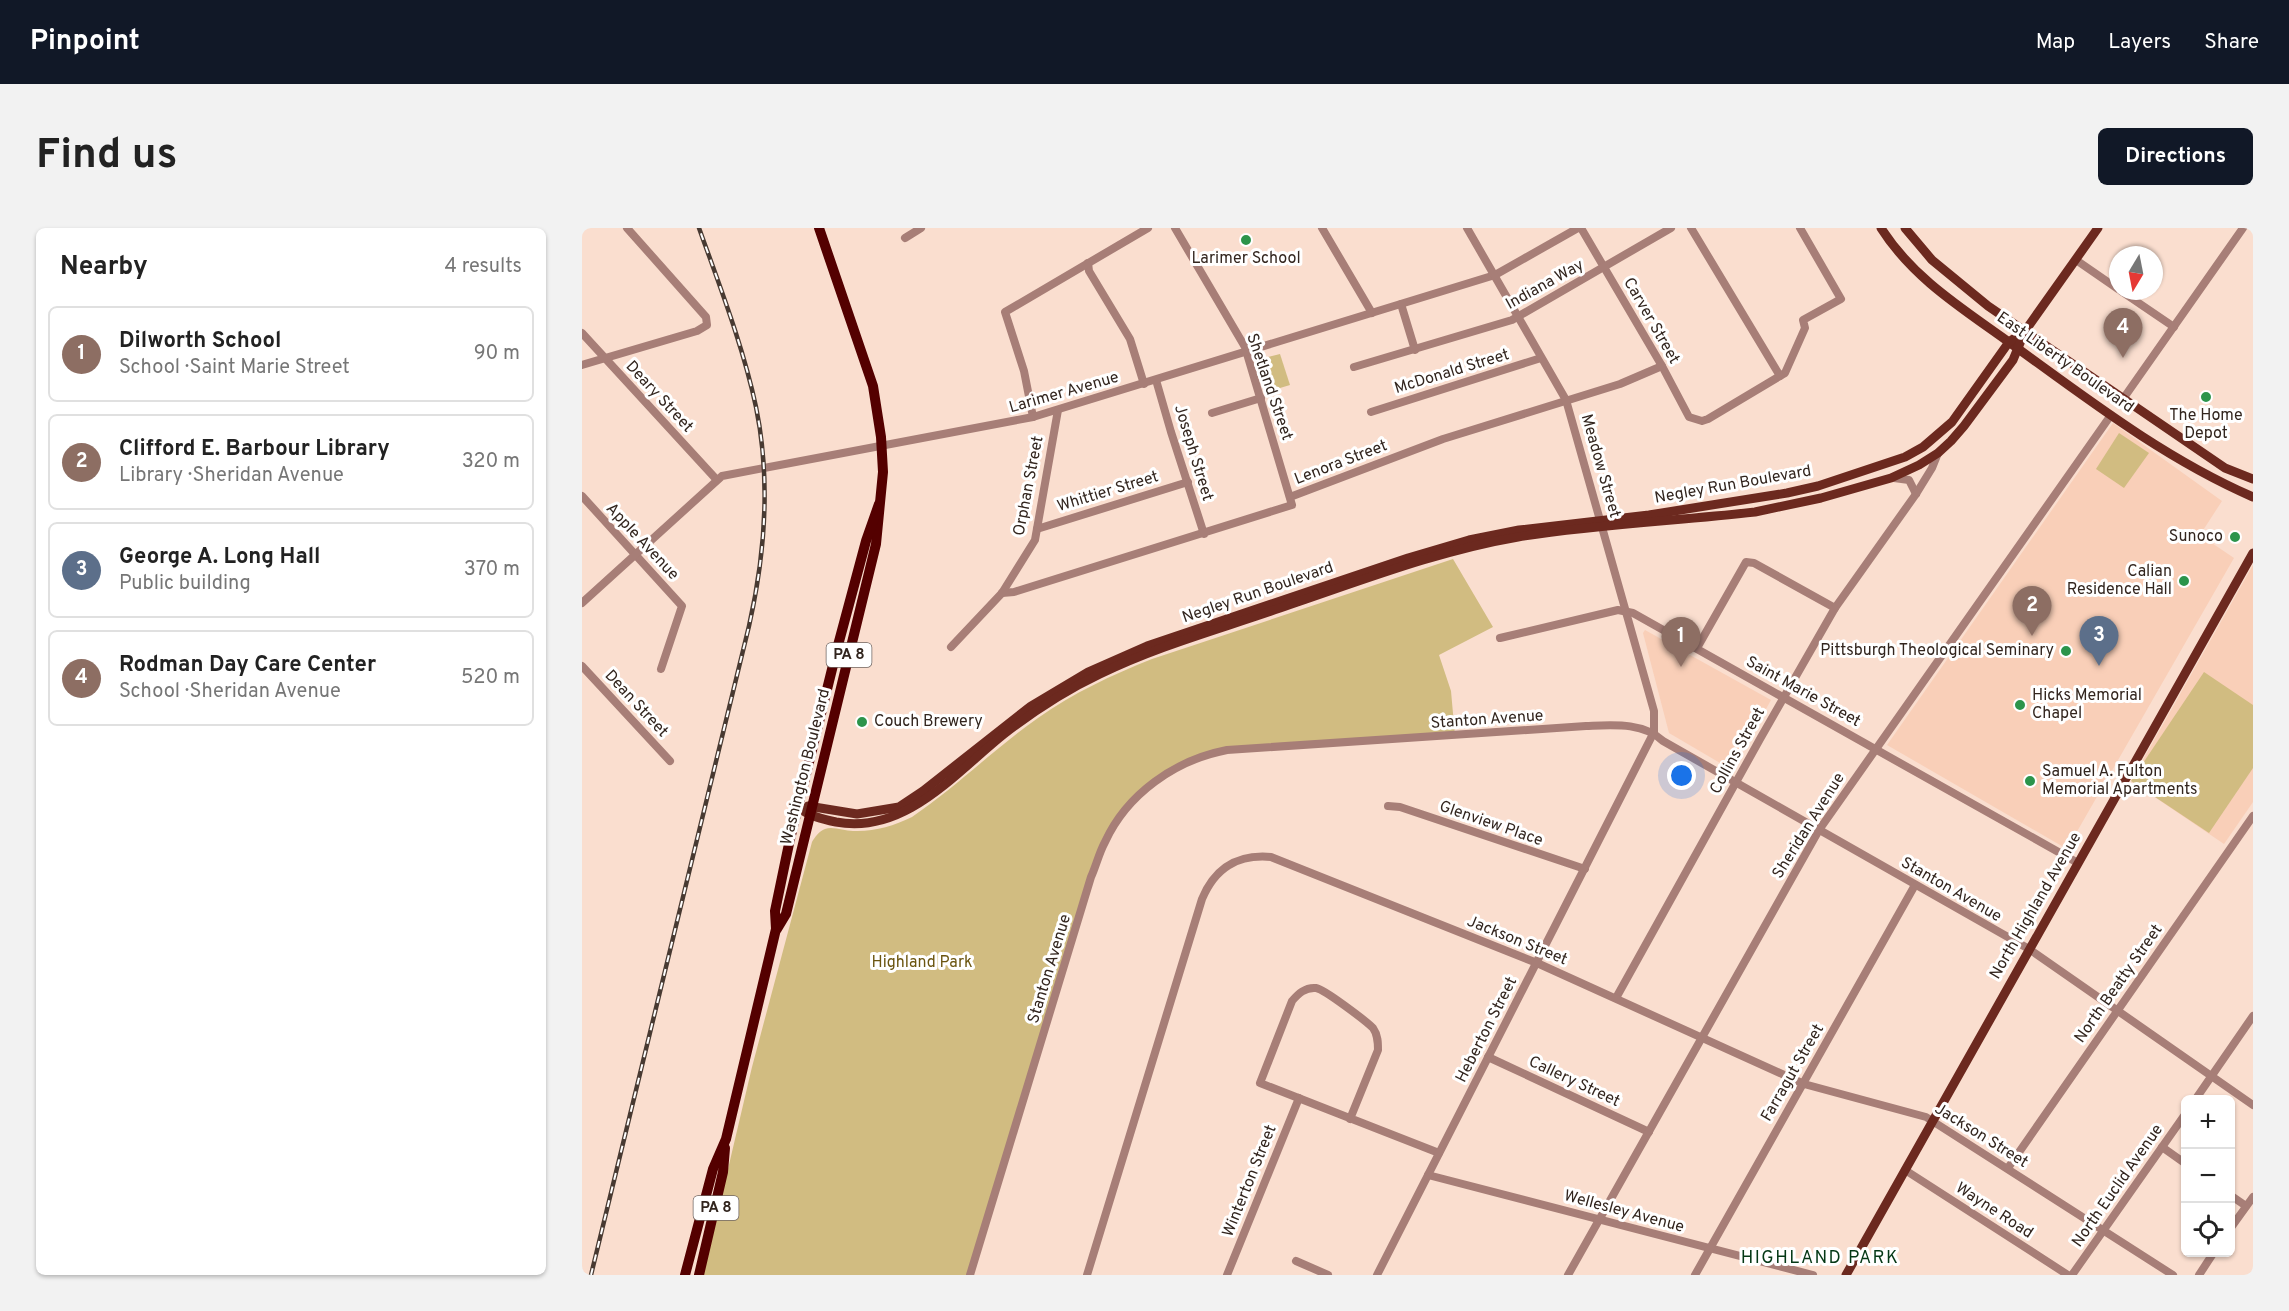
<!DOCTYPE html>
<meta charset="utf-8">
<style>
:root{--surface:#fff;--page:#f2f2f2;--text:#222;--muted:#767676;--line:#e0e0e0;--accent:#111827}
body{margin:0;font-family:Overpass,sans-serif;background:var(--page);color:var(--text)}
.controls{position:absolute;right:18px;bottom:18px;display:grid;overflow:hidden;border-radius:9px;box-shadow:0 2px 4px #0004}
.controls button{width:54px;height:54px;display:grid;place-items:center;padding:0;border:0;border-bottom:2px solid var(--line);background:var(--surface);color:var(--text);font:30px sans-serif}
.compass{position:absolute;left:1527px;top:18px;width:54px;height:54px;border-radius:50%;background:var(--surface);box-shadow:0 2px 4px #0004;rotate:190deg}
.you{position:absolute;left:1100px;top:548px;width:21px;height:21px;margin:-15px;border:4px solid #fff;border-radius:50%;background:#1a73e8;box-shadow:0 0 0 9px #1a73e833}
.badge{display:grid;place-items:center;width:39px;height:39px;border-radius:50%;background:var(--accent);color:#fff;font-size:20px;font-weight:700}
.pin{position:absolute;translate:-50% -50px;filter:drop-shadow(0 2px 3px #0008)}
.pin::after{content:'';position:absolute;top:32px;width:21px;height:18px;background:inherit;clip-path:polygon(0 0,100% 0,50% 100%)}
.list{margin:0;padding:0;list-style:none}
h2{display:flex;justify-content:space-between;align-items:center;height:78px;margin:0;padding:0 24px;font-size:26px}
h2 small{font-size:20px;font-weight:400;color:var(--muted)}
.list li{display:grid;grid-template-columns:39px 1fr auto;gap:18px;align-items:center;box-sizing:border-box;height:96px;margin:0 12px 12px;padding:0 12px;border:2px solid var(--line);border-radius:9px}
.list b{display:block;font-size:22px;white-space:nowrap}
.list p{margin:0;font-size:20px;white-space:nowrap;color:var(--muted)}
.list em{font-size:20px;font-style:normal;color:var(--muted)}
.icon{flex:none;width:33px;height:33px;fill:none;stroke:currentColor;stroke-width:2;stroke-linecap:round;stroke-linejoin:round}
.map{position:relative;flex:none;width:1671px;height:1047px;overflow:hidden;border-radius:9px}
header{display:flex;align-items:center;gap:36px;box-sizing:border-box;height:84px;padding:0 30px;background:var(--accent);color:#fff}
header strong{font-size:28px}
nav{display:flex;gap:33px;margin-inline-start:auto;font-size:21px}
.intro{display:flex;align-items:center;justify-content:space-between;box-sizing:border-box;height:144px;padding:0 36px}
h1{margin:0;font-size:42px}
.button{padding:15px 27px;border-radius:9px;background:var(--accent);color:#fff;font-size:21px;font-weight:700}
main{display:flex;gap:36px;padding:0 36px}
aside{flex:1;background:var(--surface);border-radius:9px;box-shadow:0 2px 4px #0004}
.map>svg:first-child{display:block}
</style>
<header>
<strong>Pinpoint</strong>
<nav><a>Map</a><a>Layers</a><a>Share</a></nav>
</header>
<div class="intro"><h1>Find us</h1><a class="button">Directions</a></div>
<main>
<aside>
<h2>Nearby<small>4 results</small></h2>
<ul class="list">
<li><span class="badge" style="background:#8d6e63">1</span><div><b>Dilworth School</b><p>School · Saint Marie Street</p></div><em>90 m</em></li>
<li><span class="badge" style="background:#8d6e63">2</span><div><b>Clifford E. Barbour Library</b><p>Library · Sheridan Avenue</p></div><em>320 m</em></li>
<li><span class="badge" style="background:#5c6f8a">3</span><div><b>George A. Long Hall</b><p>Public building</p></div><em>370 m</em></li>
<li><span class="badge" style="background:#8d6e63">4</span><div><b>Rodman Day Care Center</b><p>School · Sheridan Avenue</p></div><em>520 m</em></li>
</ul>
</aside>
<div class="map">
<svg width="1671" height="1047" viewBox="0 0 1671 1047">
<rect width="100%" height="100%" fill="#fadecf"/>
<g fill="#f9cfb8">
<path d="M1531,195l109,78 -22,34 34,23 -167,291 -180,-104z"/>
<path d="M1671,337v237l-29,42 -93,-63z"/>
<path d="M1063,402l126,70 -39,70 -63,-37 -26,-100z"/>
</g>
<g fill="#d1bc81">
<path d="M698,126l10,31 -20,6 -10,-32z"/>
<path d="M1537,205l30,20 -25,35 -28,-19z"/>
<path d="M871,331l40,68 -54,28 12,36 4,45 -240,16 -38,15 -50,40 -22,34 -135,434h-267l49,-208 60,-225c3,-5 7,-11 13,-13 8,-3 19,2 28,2 21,1 40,-5 59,-14 44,-30 82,-68 126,-99 35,-25 74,-43 114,-59z"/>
<path d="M1622,444l49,33v63l-44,65 -78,-52z"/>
</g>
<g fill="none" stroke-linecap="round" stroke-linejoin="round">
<g stroke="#a77e77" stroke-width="8">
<path d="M740,0l50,85"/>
<path d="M999,0l81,138 27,51 13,4 6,-2 77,-46 20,-45 -2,-8 38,-21 -41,-71"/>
<path d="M1109,0l89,148"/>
<path d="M323,10l16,-10"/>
<path d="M1494,32l42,29"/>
<path d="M506,35l1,8 41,68 14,45"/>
<path d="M1539,63l53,36"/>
<path d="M819,76l14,46"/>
<path d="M0,105l134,146"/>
<path d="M0,137l115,-34 10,-6 -1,-8 -79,-89"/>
<path d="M772,139l158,-47 159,-92"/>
<path d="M574,152l15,52 33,102"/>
<path d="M1541,171l120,-171"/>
<path d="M789,184l170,-54"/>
<path d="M630,185l49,-15"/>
<path d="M451,189l-9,-46 -19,-59 143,-84"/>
<path d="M1312,250l15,2 7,14"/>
<path d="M0,268l100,110 -21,63"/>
<path d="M708,269l153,-58 177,-55 42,-18"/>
<path d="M455,301l151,-47"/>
<path d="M420,365l12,-1 278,-87 -47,-158 -70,-119"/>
<path d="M0,375l140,-127 311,-59 462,-142 83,-47"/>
<path d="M918,410l118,-28 15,3 445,250"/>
<path d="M369,419l51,-54 33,-53 23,-130"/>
<path d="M1115,420l49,-86 8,1 81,45"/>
<path d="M0,438l88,95"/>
<path d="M806,578l12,1 185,62"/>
<path d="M1034,770l144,-259 75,-131 81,-114 16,-26 6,-15"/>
<path d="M906,829l161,75"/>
<path d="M1613,872l58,-84"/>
<path d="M768,891l28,-69c0,-7 0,-15 -5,-22 -7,-7 -49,-39 -57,-40 -11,-1 -18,6 -24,13l-32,82c60,23 119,47 179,70"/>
<path d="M1580,919l24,17"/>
<path d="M1426,940l245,-352"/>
<path d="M1323,942l163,105"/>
<path d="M846,947l385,100"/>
<path d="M1648,967l16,11"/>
<path d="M1648,1001l23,-32"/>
<path d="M714,1033l32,14"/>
<path d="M388,1047l121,-398c5,-11 8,-24 14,-35 22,-48 70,-82 122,-92l359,-24c27,-1 57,-4 77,15l366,208 224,156"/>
<path d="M505,1047l115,-376c13,-31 35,-45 69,-42l266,106 267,121 122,33 247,158"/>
<path d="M645,1047l72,-177"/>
<path d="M795,1047l277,-543v-21l-88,-311 -99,-172"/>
<path d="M986,1047l251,-445 292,-415"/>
<path d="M1113,1047l220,-390"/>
<path d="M1490,1047l114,-162"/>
<path d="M1617,1047l15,-23"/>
</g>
<g stroke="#6c291f" stroke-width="9">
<path d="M1299,0c31,49 79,79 125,112 79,57 157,118 247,157"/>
<path d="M1323,0l27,32 56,46 237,162 28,11"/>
<path d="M226,578l49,8 42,-7 24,-16 108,-85 57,-34 59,-26 261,-88 61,-18 50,-10 130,-15 138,-22 31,-7 87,-29 18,-10 29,-25 57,-80 16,-11"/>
<path d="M216,580c12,8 24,11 38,14 69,13 119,-49 168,-88 30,-23 62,-44 96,-60 57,-28 120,-45 180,-66 78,-26 156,-57 238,-71 78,-13 158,-16 237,-25l66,-14 70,-20 28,-13 19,-12 13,-12 13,-15 49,-66 12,-29 73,-103"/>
<path d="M1264,1047l407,-722"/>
</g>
<g stroke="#540000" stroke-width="10">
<path d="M195,701l9,-15 90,-370 7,-72 -2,-35 -8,-51 -54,-158"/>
<path d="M103,1047l28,-106 13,-30 50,-210 -1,-18 15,-72 47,-190 29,-108 13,-37"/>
<path d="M117,1047l24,-103 2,-24"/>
</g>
<defs>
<path id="rail" d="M9,1047l158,-649c16,-71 22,-146 7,-219 -13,-61 -36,-120 -57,-179"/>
</defs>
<use href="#rail" stroke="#483a32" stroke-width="4.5"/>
<use href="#rail" stroke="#fff" stroke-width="2" stroke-dasharray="7" stroke-linecap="butt"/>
</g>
<g fill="#2c944b" stroke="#fff" stroke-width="2">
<circle cx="664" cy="12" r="6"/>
<circle cx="1624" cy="169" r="6"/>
<circle cx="1653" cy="309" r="6"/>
<circle cx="1602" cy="353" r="6"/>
<circle cx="1484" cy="423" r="6"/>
<circle cx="1438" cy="477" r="6"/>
<circle cx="280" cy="494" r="6"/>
<circle cx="1448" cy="553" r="6"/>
</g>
<g text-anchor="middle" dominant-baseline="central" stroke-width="6" stroke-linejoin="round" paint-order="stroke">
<g fill="#fff" stroke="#706662" stroke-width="1.5">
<rect x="244.5" y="415" width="45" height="24" rx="4.5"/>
<rect x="111.5" y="968" width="45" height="24" rx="4.5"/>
</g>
<g font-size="15" font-weight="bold" fill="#32251e">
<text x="267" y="427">PA 8</text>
<text x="134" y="980">PA 8</text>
</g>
<g font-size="16" fill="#32251e" stroke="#fff" text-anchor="end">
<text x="664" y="31" text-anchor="middle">Larimer School</text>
<text x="1624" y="188" text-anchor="middle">The Home<tspan x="1624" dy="18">Depot</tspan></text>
<text x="1641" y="309">Sunoco</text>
<text x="1590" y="344">Calian<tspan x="1590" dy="18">Residence Hall</tspan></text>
<text x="1472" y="423">Pittsburgh Theological Seminary</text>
<text x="1450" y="468" text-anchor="start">Hicks Memorial<tspan x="1450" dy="18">Chapel</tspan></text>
<text x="292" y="494" text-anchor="start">Couch Brewery</text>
<text x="1460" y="544" text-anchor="start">Samuel A. Fulton<tspan x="1460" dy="18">Memorial Apartments</tspan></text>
</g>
<g font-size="16" fill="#32251e" stroke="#fff">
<text transform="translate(963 57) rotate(-29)">Indiana Way</text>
<text transform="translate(1069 93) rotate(60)">Carver Street</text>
<text transform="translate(1483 135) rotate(35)">East Liberty Boulevard</text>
<text transform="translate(870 144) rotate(-17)">McDonald Street</text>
<text transform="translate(687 159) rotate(71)">Shetland Street</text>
<text transform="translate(482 165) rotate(-16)">Larimer Avenue</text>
<text transform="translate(77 169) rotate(47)">Deary Street</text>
<text transform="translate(611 225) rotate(73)">Joseph Street</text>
<text transform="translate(759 235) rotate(-21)">Lenora Street</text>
<text transform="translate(1018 238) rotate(74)">Meadow Street</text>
<text transform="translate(1151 257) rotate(-10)">Negley Run Boulevard</text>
<text transform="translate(447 258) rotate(-79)">Orphan Street</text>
<text transform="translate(526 264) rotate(-17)">Whittier Street</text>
<text transform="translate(60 314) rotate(47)">Apple Avenue</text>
<text transform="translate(676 365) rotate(-19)">Negley Run Boulevard</text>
<text transform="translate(1221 464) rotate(29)">Saint Marie Street</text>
<text transform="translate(54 476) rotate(47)">Dean Street</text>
<text transform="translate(905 492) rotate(-4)">Stanton Avenue</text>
<text transform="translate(1156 523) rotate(-61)">Collins Street</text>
<text transform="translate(224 539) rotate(-76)">Washington Boulevard</text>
<text transform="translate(909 596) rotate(19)">Glenview Place</text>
<text transform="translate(1227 598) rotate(-58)">Sheridan Avenue</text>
<text transform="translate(1369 662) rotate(30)">Stanton Avenue</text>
<text transform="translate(1454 678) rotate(-60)">North Highland Avenue</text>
<text transform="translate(935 713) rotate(22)">Jackson Street</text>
<text transform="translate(468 741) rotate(-73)">Stanton Avenue</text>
<text transform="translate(1537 756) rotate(-55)">North Beatty Street</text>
<text transform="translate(905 802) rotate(-63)">Heberton Street</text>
<text transform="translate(1211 845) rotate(-60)">Farragut Street</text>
<text transform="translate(992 854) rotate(25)">Callery Street</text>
<text transform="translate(1399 908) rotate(32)">Jackson Street</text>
<text transform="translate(668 953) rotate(-68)">Winterton Street</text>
<text transform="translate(1536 958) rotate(-55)">North Euclid Avenue</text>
<text transform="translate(1412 983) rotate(33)">Wayne Road</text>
<text transform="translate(1042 984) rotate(15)">Wellesley Avenue</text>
</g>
<g font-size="16" fill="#6b5510" stroke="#fff">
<text x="340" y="735">Highland Park</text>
</g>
<g font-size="18" letter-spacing="1.5" fill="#043815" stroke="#fff">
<text x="1238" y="1030">HIGHLAND PARK</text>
</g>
</g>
</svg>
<div class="controls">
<button>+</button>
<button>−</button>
<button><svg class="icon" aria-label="locate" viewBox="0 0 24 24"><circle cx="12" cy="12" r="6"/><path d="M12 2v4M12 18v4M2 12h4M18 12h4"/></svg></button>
</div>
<svg class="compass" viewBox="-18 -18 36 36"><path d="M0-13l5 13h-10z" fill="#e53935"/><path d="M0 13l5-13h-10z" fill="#767676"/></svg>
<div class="you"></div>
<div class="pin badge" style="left:1099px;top:439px;background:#8d6e63">1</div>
<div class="pin badge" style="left:1450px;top:408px;background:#8d6e63">2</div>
<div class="pin badge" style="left:1517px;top:438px;background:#5c6f8a">3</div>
<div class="pin badge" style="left:1541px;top:130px;background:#8d6e63">4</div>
</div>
</main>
